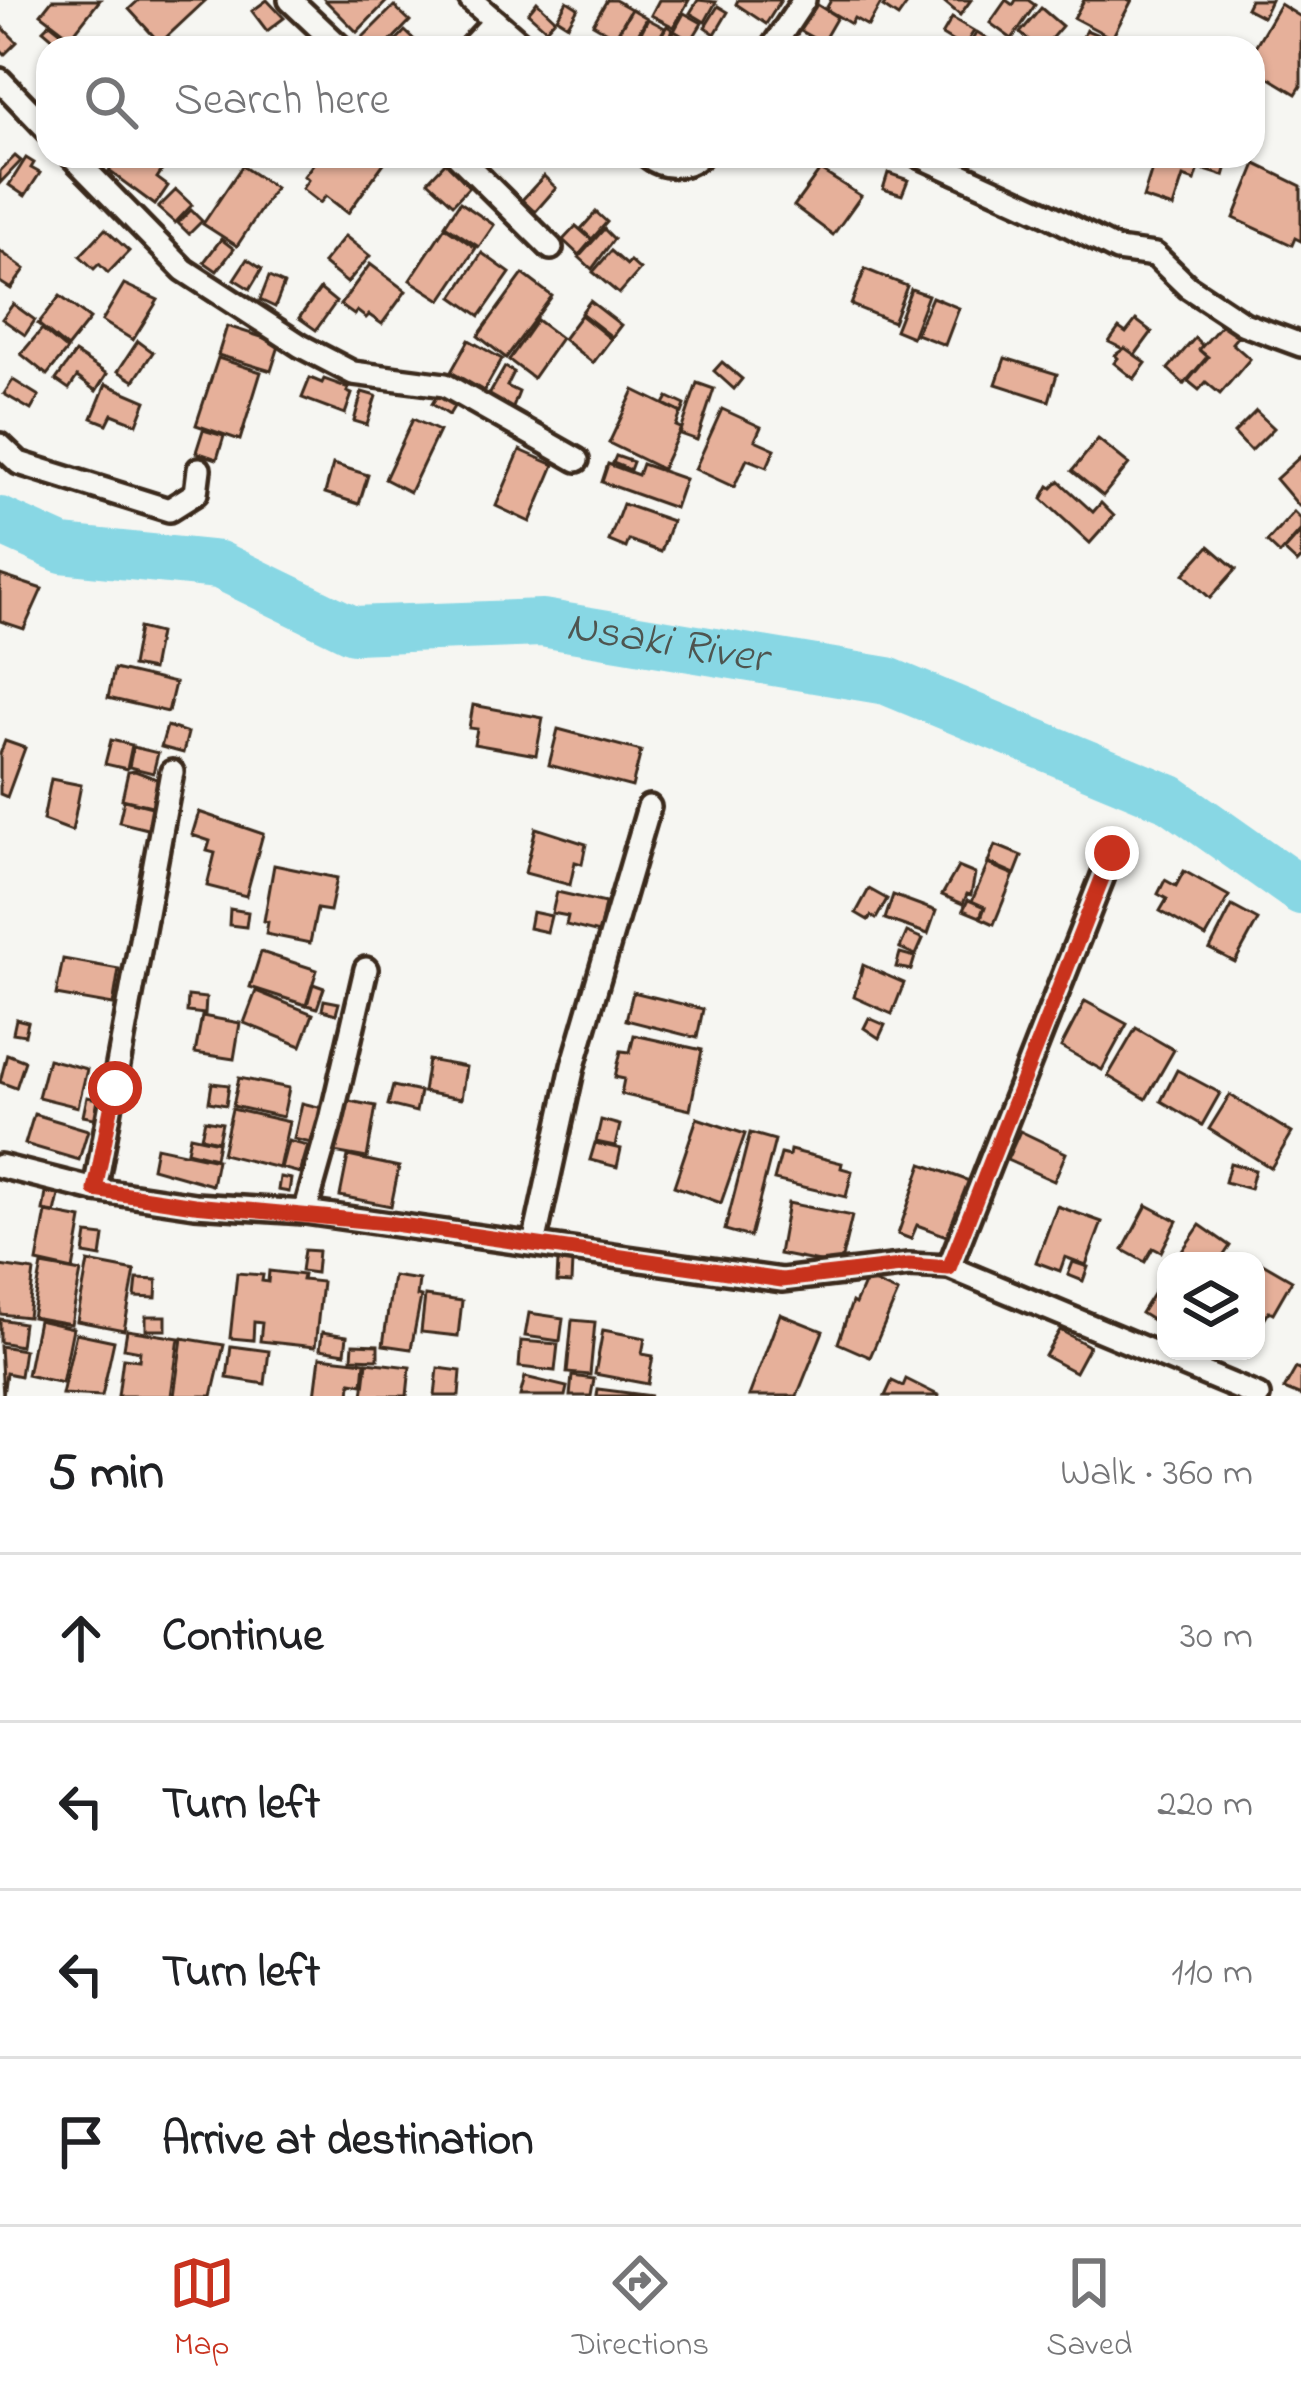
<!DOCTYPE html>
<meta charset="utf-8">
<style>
:root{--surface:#fff;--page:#f6f6f6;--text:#202124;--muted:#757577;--line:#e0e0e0;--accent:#c8321e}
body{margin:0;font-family:"Indie Flower",sans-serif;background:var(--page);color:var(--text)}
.controls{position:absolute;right:36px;bottom:36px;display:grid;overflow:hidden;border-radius:24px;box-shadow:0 3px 9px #0004}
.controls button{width:108px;height:108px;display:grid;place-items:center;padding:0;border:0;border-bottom:3px solid var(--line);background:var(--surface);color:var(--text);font:60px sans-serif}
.stop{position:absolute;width:36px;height:36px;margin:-27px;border:9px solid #c8321e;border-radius:50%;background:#fff}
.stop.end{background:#c8321e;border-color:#fff;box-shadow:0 3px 12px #0008}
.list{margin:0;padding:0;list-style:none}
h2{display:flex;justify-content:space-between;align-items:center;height:156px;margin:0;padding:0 48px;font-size:51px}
h2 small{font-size:39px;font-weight:400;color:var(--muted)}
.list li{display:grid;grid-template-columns:78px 1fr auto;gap:36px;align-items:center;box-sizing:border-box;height:168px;padding:0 48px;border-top:3px solid var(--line)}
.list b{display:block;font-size:45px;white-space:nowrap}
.list em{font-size:39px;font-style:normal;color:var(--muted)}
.icon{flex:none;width:66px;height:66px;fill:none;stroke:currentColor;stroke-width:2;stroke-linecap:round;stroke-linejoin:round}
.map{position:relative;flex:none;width:1301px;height:1396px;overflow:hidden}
.search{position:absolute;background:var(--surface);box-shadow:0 3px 9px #0004;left:36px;right:36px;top:36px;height:132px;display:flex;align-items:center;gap:30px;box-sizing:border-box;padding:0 42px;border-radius:36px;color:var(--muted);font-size:45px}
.sheet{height:828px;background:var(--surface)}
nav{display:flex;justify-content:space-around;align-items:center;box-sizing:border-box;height:168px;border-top:3px solid var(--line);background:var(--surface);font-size:33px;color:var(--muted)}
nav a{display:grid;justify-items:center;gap:6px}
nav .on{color:var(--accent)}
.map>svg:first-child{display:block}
</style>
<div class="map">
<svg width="1301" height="1396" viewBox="0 0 1301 1396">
<rect width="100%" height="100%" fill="#f6f6f2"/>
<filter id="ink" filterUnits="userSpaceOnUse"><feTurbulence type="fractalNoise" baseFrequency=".00833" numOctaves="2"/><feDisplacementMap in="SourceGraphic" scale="24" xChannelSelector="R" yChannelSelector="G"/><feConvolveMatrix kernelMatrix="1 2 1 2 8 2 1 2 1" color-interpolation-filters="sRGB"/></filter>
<g filter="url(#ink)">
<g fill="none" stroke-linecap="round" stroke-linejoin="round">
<path stroke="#88d7e4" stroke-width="48" id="s1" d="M0,521l62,28 157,16 134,65 189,-7 345,58 284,118 130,92"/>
</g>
<g fill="#e6b09a" stroke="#3b2a1e" stroke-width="3">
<path d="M52,0h48l-29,37 -30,-23z"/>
<path d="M139,0h67l-46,43 -31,-34z"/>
<path d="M267,0l17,18 -17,13 -15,-20z"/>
<path d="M325,0h63l-31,32z"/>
<path d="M607,0h8l16,9 -16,28 -22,-13z"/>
<path d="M659,0h30l-15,27 -23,-12z"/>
<path d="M698,0l18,2 -11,20 -15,-9z"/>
<path d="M738,0h43l-15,24 -30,-20z"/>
<path d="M831,0h52l-15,26 -14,-8 -3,6 -25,-15z"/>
<path d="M888,0h22l-12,17 -15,-10z"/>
<path d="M942,0h29l-11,15z"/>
<path d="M1006,0l7,5 3,-5h12l7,5 -23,34 -22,-16z"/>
<path d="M1084,0h48l-20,38 -38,-20z"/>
<path d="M1250,0h21l-8,17 -17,-9z"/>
<path d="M567,1l11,7 -10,17 -11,-7z"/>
<path d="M537,2l18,17 -9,10 -18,-16z"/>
<path d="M813,2l24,15 -15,26 -25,-14z"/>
<path d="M1280,4l21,13v69l-5,8 -43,-26v-18z"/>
<path d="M394,6l16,15 -26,27h-17l-7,-8z"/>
<path d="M718,6l10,6 -13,22 -10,-7z"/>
<path d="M1041,8l21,18 -19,22h-4l-19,-15z"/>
<path d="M632,9l15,9 -16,28 -15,-10z"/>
<path d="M684,13l18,10 -11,18 -17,-10z"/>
<path d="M952,18l22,13 -11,17 -21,-13z"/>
<path d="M648,19l17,9 -12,20h-20z"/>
<path d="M50,23l14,11 -7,8 -14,-12z"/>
<path d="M667,26l6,4 -10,18h-9z"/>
<path d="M2,27l15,15 -12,12 -5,-5z"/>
<path d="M1086,30l29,12 -3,6h-34z"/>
<path d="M405,31l18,17h-34z"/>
<path d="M674,31l28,17h-38z"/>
<path d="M977,32l24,15v1h-34z"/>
<path d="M808,36l19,11v1h-26z"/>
<path d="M15,156l6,5 -21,22v-12z"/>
<path d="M120,156h37l10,7 -10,15 11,8 -13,19 -46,-34z"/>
<path d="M319,156h70l-41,57 -22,-17 -6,7 -18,-14 6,-9 -4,-4z"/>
<path d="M1156,156h74l-6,20 -25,-8 -4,13 -12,-4 -10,31 -30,-10z"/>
<path d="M26,158l8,5 -3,5 9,5 -15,23 -16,-11z"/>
<path d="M447,161l22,26 -16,17 -25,-23z"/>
<path d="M1256,164l45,22v55l-6,-3 -3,7 -58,-27z"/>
<path d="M242,166l33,22 -38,58 -34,-22z"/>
<path d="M820,170l41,26 -28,39 -39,-29z"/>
<path d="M888,173l20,7 -6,15 -19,-6z"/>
<path d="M544,176l12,12 -21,24 -13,-12z"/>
<path d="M176,190l16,15 -17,18 -17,-15z"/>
<path d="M460,202l34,23 -15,22 -34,-22z"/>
<path d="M191,210l11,11 -13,13 -11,-11z"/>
<path d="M596,212l11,10 -15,17 -11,-10z"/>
<path d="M576,226l16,14 -13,15 -16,-15z"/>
<path d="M445,227l31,21 -35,52 -31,-20z"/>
<path d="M105,229l24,22 -21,22 -9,-9 -5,5 -14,-13z"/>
<path d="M604,229l10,10 -22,30 -13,-12z"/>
<path d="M345,236l25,20 -23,27 -24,-20z"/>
<path d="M221,239l13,10 -17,22 -13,-9z"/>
<path d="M0,251l25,18 -14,20 -11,-7z"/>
<path d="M611,251l16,14 3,-4 10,9 -21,24 -26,-22z"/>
<path d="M482,253l28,20 -30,43 -27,-19z"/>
<path d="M247,259l15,10 -12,20 -16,-10z"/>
<path d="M370,264l36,27 -24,33 -13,-9 -3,3 -9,-7 -3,4 -14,-10z"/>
<path d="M865,269l42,17 -14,36 -42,-17z"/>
<path d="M523,274l29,22 -46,62 -28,-22z"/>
<path d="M269,277l15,7 -9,23 -15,-7z"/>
<path d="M124,284l34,16 -25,40 -31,-19z"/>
<path d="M320,289l16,13 -20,28 -17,-12z"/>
<path d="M911,289l17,6 -16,42 -17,-7z"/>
<path d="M60,296l30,23 -23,29 -29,-24z"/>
<path d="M932,297l27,11 -14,37 -29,-11z"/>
<path d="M590,301l31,24 -9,12 -31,-24z"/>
<path d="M13,304l22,16 -10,15 -23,-16z"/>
<path d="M581,315l30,24 -18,24 -30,-24z"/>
<path d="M537,320l24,18 -28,40 -24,-18z"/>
<path d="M1136,320l16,12 -17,23 -26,-13 10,-14 7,5z"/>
<path d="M1223,323l15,13 -6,7 18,16 -30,35 -14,-12 -7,8 -11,-9 20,-24 -9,-7z"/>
<path d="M227,326l53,17 -9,28 -53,-16z"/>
<path d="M42,329l25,21 -20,25 -26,-21z"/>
<path d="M1195,338l7,7 -3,5 8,7 -23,27 -16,-15z"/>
<path d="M469,340l33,19 -18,32 -33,-19z"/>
<path d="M138,341l15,11 -19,29 -16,-10z"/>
<path d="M1125,348l21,15 -12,16 -20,-16 4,-5 -3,-3z"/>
<path d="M75,353l32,21 -11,17 -19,-14 -8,12 -13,-9z"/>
<path d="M218,358l43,14 -21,68 -44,-15z"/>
<path d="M1005,358l52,16 -8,27 -53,-17z"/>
<path d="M722,362l20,17 -8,10 -20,-18z"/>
<path d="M505,367l9,5 -7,14 12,6 -10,26 -25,-14z"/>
<path d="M310,378l12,5 2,-4 25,9 -2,4 5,2 -7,20 -43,-16z"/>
<path d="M13,380l26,16 -8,14 -27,-16z"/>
<path d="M697,383l17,6 -17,51 -17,-6z"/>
<path d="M106,384l40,17 -9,23 -25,-10 -5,10 -15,-6z"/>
<path d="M634,390l47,23 -5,13 5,2 -19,41 -53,-26z"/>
<path d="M362,392l14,4 -9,29 -13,-4z"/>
<path d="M438,394l17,11 -6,10 -17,-11z"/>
<path d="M668,397l17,8 -3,8 -18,-9z"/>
<path d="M722,409l39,18 -6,13 20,9 -8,18 -20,-8 -13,28 -39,-18z"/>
<path d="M1256,411l18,17 -23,23 -17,-18z"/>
<path d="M413,419l26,12 -29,61 -25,-13z"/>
<path d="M203,430l21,6 -7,23 -21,-7z"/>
<path d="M1098,439l31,25 -26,32 -31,-25z"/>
<path d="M520,450l34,15 -24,57 -34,-16z"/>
<path d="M616,456l17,6 -3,8 -17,-7z"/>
<path d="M1301,456v48l-2,2 -23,-27z"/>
<path d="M333,464l35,11 -9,29 -34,-11z"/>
<path d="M608,464l30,11 4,-11 43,15 -10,29 -73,-26z"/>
<path d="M1059,481l34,31 8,-9 13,13 -24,27 -48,-44 7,-13 3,2z"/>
<path d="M623,504l49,17 -11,31 -32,-12 -3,8 -17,-7z"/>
<path d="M1294,512l7,7v11l-21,24 -13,-12z"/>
<path d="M1301,532v27l-4,4 -13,-12z"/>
<path d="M1209,546l27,23 -26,29 -26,-24z"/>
<path d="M0,575l42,14 -18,40 -24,-8z"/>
<path d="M139,628l20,5 -7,37 -20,-4z"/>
<path d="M114,669l61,14 -7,29 -60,-14z"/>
<path d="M473,705l70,13 -7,37 -62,-11 3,-15 -8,-1z"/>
<path d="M167,726l21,7 -5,20 -22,-6z"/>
<path d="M558,729l83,22 -9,36 -83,-22z"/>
<path d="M111,740l21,5 -5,24 -22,-5z"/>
<path d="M5,741l20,7 -18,49 -7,-3v-40z"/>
<path d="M133,747l25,6 -5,20 -24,-6z"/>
<path d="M135,771l27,10 -6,26 -34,-8 6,-27z"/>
<path d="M51,779l30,6 -9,46 -29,-11z"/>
<path d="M124,800l32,8 -5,22 -32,-8z"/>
<path d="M199,812l64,22 -17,62 -39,-10 8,-33 -8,-2 3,-10 -18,-6z"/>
<path d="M536,828l50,16 -4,20 -7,-2 -5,23 -45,-12z"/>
<path d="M995,845l27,11 -7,18 -27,-12z"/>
<path d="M988,864l26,11 -20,49 -13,-6 4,-11 -13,-6z"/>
<path d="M274,865l63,13 -7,33 -13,-2 -7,34 -44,-9 2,-12 -4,-1z"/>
<path d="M958,867l17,7 -4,21 -4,-1 -4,10 -21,-9z"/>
<path d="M1184,871l45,25 -23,41 -46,-26 7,-12 -9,-5 7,-14 11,6z"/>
<path d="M869,889l18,10 -11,20 -5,-3 -3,4 -12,-7z"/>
<path d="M557,892l48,11 -6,30 -33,-8 2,-9 -16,-3z"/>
<path d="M893,895l43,16 -8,23 -43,-15z"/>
<path d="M968,900l16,7 -4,10 -17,-7z"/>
<path d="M1232,906l26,14 -23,42 -25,-13z"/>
<path d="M230,909l18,3 -2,15 -17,-2z"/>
<path d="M532,912l19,4 -4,16 -18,-4z"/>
<path d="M907,932l16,7 -7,16 -16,-7z"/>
<path d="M261,952l56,18 -11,35 -56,-18z"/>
<path d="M900,953l15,4 -4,13 -15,-3z"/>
<path d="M63,959l56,10 -6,36 -57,-10z"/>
<path d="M863,965l41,18 -12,31 -38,-17z"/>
<path d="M313,984l11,4 -7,20 -10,-3z"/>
<path d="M256,991l57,23 -12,32 -57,-23z"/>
<path d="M633,992l70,17 -6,29 -71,-18z"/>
<path d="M188,996l18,2 -1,16 -18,-2z"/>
<path d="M324,1000l15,3 -3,11 -14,-4z"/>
<path d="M1085,1001l42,23 -25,46 -41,-23z"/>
<path d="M202,1016l38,7 -6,36 -39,-6z"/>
<path d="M869,1018l16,7 -6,13 -15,-10z"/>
<path d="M16,1019l12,3 -3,13 -12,-2z"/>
<path d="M1136,1028l38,22 -28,49 -38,-23z"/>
<path d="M634,1035l68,15 -12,60 -69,-16 3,-15 -9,-2 6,-26 9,1z"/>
<path d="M7,1054l18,7 -9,27 -16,-6z"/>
<path d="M48,1059l39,10 -9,38 -40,-10z"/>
<path d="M428,1060l38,7 -5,32 -38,-7z"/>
<path d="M1177,1070l43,23 -18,32 -41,-24z"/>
<path d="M239,1078l50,10 -6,29 -50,-11z"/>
<path d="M212,1083l17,2 -3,20 -17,-3z"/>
<path d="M393,1086l27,6 -4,20 -28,-7z"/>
<path d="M1230,1095l62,38 -21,35 -62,-39z"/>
<path d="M87,1097l16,3 -4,19 -16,-3z"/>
<path d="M344,1100l32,6 -9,52 -33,-6z"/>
<path d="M302,1103l21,5 -8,36 -21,-5z"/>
<path d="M232,1109l57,13 -10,46 -57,-14z"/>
<path d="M34,1114l54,16 -9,30 -54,-16z"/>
<path d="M697,1118l48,16 -24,69 -47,-17z"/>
<path d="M205,1120l17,3 -4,18 -17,-4z"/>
<path d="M601,1120l19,5 -5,21 -19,-4z"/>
<path d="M1020,1131l46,22 -12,28 -47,-21z"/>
<path d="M750,1133l25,7 -25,97 -25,-7z"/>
<path d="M190,1136l28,6 -3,16 -28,-7z"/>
<path d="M288,1141l20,5 -8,27 -19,-5z"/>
<path d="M595,1143l26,6 -4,18 -27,-7z"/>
<path d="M156,1147l61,13 -5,25 -60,-17z"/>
<path d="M790,1150l52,13 -1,5 11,3 -6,26 -72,-17 7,-26 8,2z"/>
<path d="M348,1156l51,11 -8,39 -51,-10z"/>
<path d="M1230,1163l25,7 -5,19 -25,-7z"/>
<path d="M922,1164l50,18 -20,56 -35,-13 -6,14 -13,-5z"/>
<path d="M280,1177l11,2 -2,13 -11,-2z"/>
<path d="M46,1193l13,2 -4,18 -12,-2z"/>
<path d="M788,1203l64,13 -12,50 -61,-12z"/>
<path d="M1147,1205l30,16 -16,31 -8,-4 -8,14 -22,-12z"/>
<path d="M1057,1206l45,16 -16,43 -21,-8 -5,14 -24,-9z"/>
<path d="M46,1212l36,7 -9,51 -36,-8z"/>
<path d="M1200,1225l30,21 -10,15h-30l-10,-7z"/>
<path d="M87,1234l17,2 -3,21 -17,-3z"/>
<path d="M304,1250l14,1 -2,22 -15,-2z"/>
<path d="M1254,1258l38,22 -19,33 -4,-2 -8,13 -5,-2z"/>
<path d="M558,1261l14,1 -1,21 -14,-1z"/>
<path d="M88,1262l47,9 -11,59 -47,-9z"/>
<path d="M1073,1262l15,5 -5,14 -15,-6z"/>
<path d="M42,1265l39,7 -10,52 -39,-7z"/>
<path d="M0,1266l34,5 -6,46 -28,-3z"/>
<path d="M269,1271l34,4 -1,5 20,2 -7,65 -55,-6 2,-18 -8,-1 -1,18 -23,-2 7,-65 26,2 -1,6 6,1z"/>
<path d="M393,1276l26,4 -2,16 4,1 -10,52 -28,-4z"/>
<path d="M137,1279l20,1 -1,18 -21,-1z"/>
<path d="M866,1279l32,14 -28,64 -32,-14 14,-41 3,2z"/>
<path d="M1162,1280l4,2v14l-14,24 -11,-7z"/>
<path d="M425,1296l37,5 -4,35 -37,-4z"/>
<path d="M529,1313l34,5 -3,23 -35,-5z"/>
<path d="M780,1314l43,17 -26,65h-48z"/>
<rect x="146" y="1316" width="20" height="14"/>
<path d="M0,1319l23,4 -3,23 -20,-4z"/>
<path d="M38,1320l35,8 -11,55 -35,-8z"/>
<path d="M572,1320l23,2 -5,53 -23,-2z"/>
<path d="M127,1330l52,8 -8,58h-53l5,-38 16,2 1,-9 -16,-3z"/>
<path d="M603,1330l42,8 -3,16 11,2 -5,28 -53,-10z"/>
<path d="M1060,1330l29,16 -14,26 -30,-16z"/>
<path d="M322,1332l25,4 -2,17 -25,-4z"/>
<path d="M76,1333l38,8 -12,55 -40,-2z"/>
<path d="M182,1338l42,7 -12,51h-38z"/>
<path d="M521,1341l37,3 -3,27 -36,-4z"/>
<path d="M353,1344l25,1v14l-26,-1z"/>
<path d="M0,1346l24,4 -4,26 -14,-3 -3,23z"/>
<path d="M231,1346l38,5 -4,33 -38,-6z"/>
<path d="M320,1357l45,5 -2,22 -12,-2 -1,14h-35z"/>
<path d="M367,1362l43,5 -3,29h-44z"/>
<path d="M438,1368l23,3 -2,25h-24z"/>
<path d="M1296,1368l5,3v25l-17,-7z"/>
<path d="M572,1376l22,3 -3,17h-21z"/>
<path d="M525,1377l42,10 -2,9h-45z"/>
<path d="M906,1379l34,17h-55l7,-15 11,5z"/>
<path d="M598,1389l54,7h-55z"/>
</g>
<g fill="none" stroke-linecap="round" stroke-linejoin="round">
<defs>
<g id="street">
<path d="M290,0l51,48"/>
<path d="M471,0l55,48"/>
<path d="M470,48l25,-27"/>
<path d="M772,48l32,-48"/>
<path d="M0,80l48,50"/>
<path d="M72,156l112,114 117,76 52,27 92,12 132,75"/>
<path d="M458,156l93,92"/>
<path d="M648,156c15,13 38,12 52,0"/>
<path d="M920,156l125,57 72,37 38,5 33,32 56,37 57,21"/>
<path d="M0,445l19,18 150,47 27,-17 3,-24"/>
<path d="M0,1166l95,24 100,15 110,7 477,68 127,-15 40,2 309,129"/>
<path d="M95,1190l77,-418"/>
<path d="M305,1212l26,-92 35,-151"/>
<path d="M534,1244l39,-178 76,-259"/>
<path d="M949,1267l163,-414"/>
</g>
</defs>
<use href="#street" stroke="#3b2a1e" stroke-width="30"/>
<use href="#street" stroke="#f6f6f2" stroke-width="21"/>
</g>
</g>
<g fill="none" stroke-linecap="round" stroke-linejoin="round" filter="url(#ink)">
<path stroke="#c8321e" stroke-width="15" d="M115,1088l-20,102 99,15 193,18 395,57 127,-15 40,3 163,-415"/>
</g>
<g text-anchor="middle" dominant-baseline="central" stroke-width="10" stroke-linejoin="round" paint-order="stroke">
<g font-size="45" font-style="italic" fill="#4e5550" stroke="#f6f6f2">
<text stroke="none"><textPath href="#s1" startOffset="690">Nsaki River</textPath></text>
</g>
</g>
</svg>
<div class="controls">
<button><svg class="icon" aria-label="layers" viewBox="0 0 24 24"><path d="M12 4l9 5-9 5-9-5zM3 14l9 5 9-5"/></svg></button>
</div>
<div class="stop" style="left:115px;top:1088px"></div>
<div class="stop end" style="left:1112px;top:853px"></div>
<div class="search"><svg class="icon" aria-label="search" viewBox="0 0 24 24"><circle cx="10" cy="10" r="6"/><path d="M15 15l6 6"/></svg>Search here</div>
</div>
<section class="sheet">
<h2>5 min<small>Walk · 360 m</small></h2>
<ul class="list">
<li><svg class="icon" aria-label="ahead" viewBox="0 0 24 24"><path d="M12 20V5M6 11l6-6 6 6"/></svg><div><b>Continue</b></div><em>30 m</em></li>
<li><svg class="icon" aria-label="left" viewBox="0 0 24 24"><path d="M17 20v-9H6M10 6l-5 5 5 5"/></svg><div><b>Turn left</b></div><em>220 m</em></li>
<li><svg class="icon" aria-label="left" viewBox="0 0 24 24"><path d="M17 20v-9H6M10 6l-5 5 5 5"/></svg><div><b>Turn left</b></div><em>110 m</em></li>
<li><svg class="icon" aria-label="arrive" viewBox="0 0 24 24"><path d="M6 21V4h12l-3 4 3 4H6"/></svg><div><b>Arrive at destination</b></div></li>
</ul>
</section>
<nav>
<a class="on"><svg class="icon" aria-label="map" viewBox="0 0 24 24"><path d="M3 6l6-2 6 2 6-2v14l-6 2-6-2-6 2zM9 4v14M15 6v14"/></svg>Map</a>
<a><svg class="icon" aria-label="directions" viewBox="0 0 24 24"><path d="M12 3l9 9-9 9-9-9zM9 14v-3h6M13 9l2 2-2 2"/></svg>Directions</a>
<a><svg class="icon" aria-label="saved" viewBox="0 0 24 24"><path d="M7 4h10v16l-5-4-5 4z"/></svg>Saved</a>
</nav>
